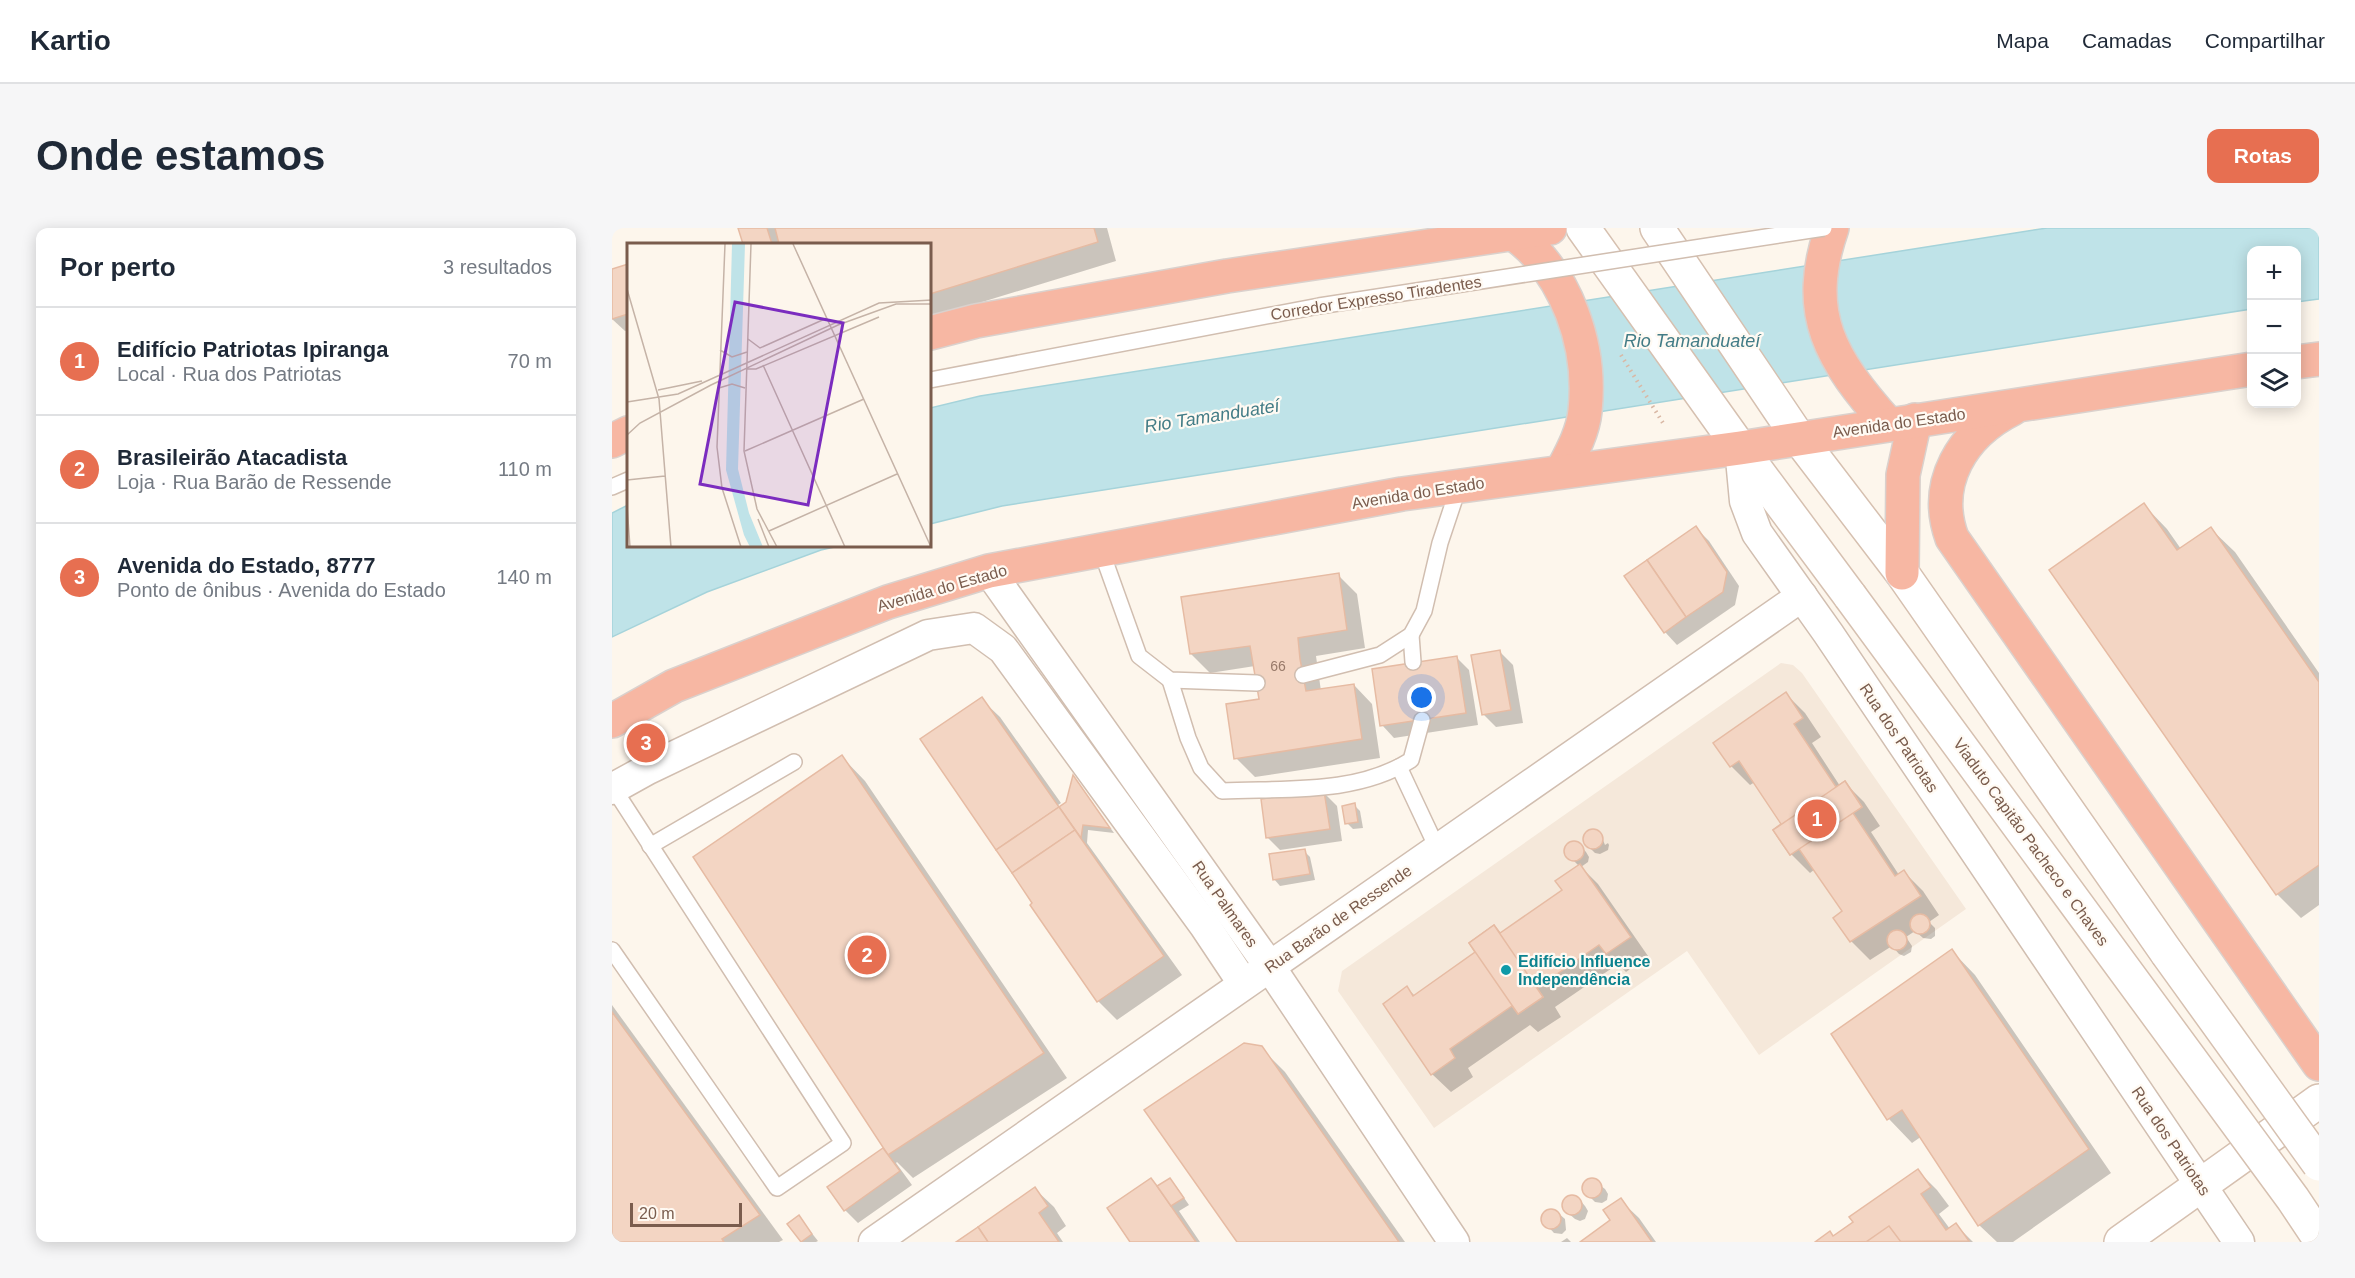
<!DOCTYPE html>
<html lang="pt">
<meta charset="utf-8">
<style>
:root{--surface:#fff;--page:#f6f6f7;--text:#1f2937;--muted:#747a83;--line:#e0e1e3;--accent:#e76f51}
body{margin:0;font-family:Helvetica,sans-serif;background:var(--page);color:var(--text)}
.controls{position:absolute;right:18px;top:18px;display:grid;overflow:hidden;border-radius:12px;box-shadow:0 3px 15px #0003}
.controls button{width:54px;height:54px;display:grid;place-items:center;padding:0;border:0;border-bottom:2px solid var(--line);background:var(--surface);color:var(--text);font:30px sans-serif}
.scale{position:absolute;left:18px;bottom:15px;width:112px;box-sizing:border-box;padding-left:6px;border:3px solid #7a5c4d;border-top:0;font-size:16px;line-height:21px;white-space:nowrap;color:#7a5c4d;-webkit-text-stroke:4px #fffaf3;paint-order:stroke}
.you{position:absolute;left:810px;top:470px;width:21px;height:21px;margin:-15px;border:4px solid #fff;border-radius:50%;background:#1a73e8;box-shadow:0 0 0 9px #1a73e833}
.badge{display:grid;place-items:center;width:39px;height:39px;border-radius:50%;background:var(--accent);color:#fff;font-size:20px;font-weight:700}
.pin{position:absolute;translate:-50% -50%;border:3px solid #fff;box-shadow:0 2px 6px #0006}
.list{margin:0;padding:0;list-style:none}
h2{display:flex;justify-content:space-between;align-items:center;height:78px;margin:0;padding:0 24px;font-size:26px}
h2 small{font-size:20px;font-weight:400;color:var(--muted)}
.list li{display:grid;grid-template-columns:39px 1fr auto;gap:18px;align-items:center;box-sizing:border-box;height:108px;padding:0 24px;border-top:2px solid var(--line)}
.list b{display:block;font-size:22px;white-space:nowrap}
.list p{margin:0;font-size:20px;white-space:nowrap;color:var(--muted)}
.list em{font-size:20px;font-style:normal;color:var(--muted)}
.icon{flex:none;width:33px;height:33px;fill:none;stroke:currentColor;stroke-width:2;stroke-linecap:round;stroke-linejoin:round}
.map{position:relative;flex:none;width:1707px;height:1014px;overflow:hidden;border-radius:12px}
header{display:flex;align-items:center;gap:36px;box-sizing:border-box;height:84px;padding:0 30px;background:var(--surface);border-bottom:2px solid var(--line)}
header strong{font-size:28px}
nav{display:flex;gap:33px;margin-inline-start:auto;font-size:21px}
.intro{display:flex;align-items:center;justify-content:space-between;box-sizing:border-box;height:144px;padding:0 36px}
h1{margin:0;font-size:42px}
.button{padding:15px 27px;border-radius:12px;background:var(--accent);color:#fff;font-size:21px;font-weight:700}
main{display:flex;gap:36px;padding:0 36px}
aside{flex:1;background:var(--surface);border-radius:12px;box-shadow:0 3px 15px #0003}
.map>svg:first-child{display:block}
</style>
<header>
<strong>Kartio</strong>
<nav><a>Mapa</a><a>Camadas</a><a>Compartilhar</a></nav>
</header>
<div class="intro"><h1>Onde estamos</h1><a class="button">Rotas</a></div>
<main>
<aside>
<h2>Por perto<small>3 resultados</small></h2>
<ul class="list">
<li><span class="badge">1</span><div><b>Edifício Patriotas Ipiranga</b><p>Local · Rua dos Patriotas</p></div><em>70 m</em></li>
<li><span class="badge">2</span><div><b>Brasileirão Atacadista</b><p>Loja · Rua Barão de Ressende</p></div><em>110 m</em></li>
<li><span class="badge">3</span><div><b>Avenida do Estado, 8777</b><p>Ponto de ônibus · Avenida do Estado</p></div><em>140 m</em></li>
</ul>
</aside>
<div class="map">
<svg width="1707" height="1014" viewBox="0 0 1707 1014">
<rect width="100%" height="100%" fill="#fdf6ec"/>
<path fill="#f5e8da" d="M1169,435l12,2 9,8 164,236 -207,146 -72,-104 -253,177 -96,-137 4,-20z"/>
<g fill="#bfe3e8" stroke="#a5d3da" stroke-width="1.5">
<path d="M1435,0h272v71l-22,3 -1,-52h-44l-1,59 -1249,197 -72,18v-116l50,-12z"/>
<path d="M16,277v41h211l-18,4 -114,42 -95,45v-124z"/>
</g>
<g fill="#0003">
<path d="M128,0h367l9,33 -186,57v-74h-185z"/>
<path d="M16,38v64l-3,1 -13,-12v-50z"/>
<path d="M1532,277l23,24 14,20 30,-20 24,23 84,121v232l-18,13 -24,-24z"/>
<path d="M1084,300l13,13 30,45 -4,19 -58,40 -12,-13z"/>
<path d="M726,347l19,19 8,54 -49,8 5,35 33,-6 18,19 8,54 -125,19 -19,-19 25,-58 -6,-34 -45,7 -19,-19z"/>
<path d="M888,424l13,13 10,58 -27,4 -13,-13z"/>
<path d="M844,429l13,13 9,55 -84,13 -12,-13z"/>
<path d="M1174,466l19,19 16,24 -9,6 28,43 5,-3 19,19 16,24 -9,6 28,43 5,-3 19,19 16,24 -10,7 6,6v8l-4,3 -8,-1 -8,-7 -9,6 6,9 -1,6 -7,4 -5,-2 -7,-8 -22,14 -19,-19 -16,-23 9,-6 -29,-43 -5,4 -19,-19 -8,-29 -28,-43 -5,3 -19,-19z"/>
<path d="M369,471l19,18 61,86 -63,44 2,2 67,-46 7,-26 40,56 -26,-3 -1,13 95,132 -65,45 -19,-19 -66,-96 2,-2 -112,-164z"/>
<path d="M230,529l23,24 202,297 -154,100 -16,-16 -1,1 16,22 -54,38 -13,-13 -15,-22 53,-38 7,5 -195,-298z"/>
<path d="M712,565l13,13 5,35 -62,9 -13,-13z"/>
<path d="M742,577l6,6 3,17 -10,1 -6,-6z"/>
<path d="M982,602l7,5 4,10 3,-2 -2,-4 3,6 -1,5 -8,4 -5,-1 -7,-7 -3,-8 2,-5z"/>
<path d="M960,615l8,2 6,7 3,5 -1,5 -7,5 17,17 50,72 -22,16 -8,-8 -63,43 6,10 -23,15 -8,-7 -62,43 5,9 -22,15 -19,-18 -25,-86 8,8 149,-105 15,-25 -13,-13 1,-7z"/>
<path d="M692,623l6,6 5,23 -35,6 -6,-7z"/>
<path d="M1340,723l23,24 136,198 -98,69h-16l-18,-17 -57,-89 -10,7 -23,-24 -56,-84z"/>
<path d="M0,777l171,235 -4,2h-167z"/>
<path d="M649,820l24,24 120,170h-166z"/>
<path d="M1306,943l19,19 12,16 -10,8 11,15 6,-4 17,17h-156l13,-9 4,4 21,-15z"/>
<path d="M539,952l7,7 18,-1 13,19 -10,6 21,31h-68z"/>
<path d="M981,952l12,9 3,5 -1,6 -5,3 -7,-1 -11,-11 2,-9z"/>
<path d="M423,961l19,18 12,19 -9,7 6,9h-104z"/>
<path d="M959,969l8,2 6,7 3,5 -3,8 -5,2 -5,-2 -7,-6 -4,-8 2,-5z"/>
<path d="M1008,972l19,18 17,24h-74l30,-21z"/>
<path d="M937,982l9,3 7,6 1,11 -4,4 -8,-1 -11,-12 2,-8z"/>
<path d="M187,989l19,24 -2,1h-14l-13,-17z"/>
<path d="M955,1010l4,4h-10z"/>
</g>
<g fill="#f3d5c3" stroke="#e6bba3" stroke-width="1.5">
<path d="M126,0h29l5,16h-29z"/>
<path d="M163,0h319l4,14 -168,52v-50h-151z"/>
<path d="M16,36v50l-16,5v-50z"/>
<path d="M1532,275l33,47 34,-23 108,155v183l-43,30 -227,-325z"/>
<path d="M1084,298l31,46 -4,20 -37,25 -39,-57z"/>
<path d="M1035,332l39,57 -22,16 -40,-57z"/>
<path d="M727,345l8,57 -49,8 2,21 6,32 48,-7 8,55 -128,20 -8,-55 33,-5 -9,-53 -60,8 -9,-57z"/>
<path d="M888,422l11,60 -29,5 -11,-60z"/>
<path d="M845,428l9,57 -86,13 -8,-57z"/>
<path d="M1174,464l17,26 -9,6 42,63 9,-6 9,13 8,13 -9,6 42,63 9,-6 17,26 -71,46 -17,-24 9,-7 -43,-62 -9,6 -17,-25 8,-6 -42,-63 -9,6 -17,-24z"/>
<path d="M370,469l77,110 -63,43 -76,-111z"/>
<path d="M230,527l202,298 -156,102 -195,-298z"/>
<path d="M461,547l37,53 -27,-3 -2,13 -22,-31 7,-5z"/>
<path d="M1233,553l17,26 -72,48 -17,-25z"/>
<path d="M712,563l6,38 -64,9 -5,-39z"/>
<path d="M743,575l3,19 -13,2 -3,-18z"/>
<path d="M447,579l16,23 -63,43 -16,-23z"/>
<circle cx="981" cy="611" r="10"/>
<path d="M463,602l89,126 -67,46 -67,-97 2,-2 -20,-30z"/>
<circle cx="962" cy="623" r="10"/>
<path d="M693,621l5,25 -37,6 -4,-26z"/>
<path d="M968,636l51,73 -25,17 -7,-9 -62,43 6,9 -25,17 -6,-8 -62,43 5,9 -24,17 -48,-71 24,-18 6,10 62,-44 -6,-9 25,-18 6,8 62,-43 -7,-9z"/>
<circle cx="1308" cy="696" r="10"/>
<path d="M882,697l49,72 -25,17 -49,-71z"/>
<circle cx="1285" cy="712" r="10"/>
<path d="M1340,721l137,200 -111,77 -76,-116 -15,10 -56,-86z"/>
<path d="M0,784l148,203 -38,24 2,3h-112z"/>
<path d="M632,815l18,3 137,196h-162l-93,-132z"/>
<path d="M271,920l17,23 -56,40 -17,-24z"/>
<path d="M1306,941l13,18 -10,7 25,36 10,-7 13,18 -154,1 15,-11 3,5 20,-14 -4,-5z"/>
<path d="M539,950l6,8 39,56h-66l-23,-34z"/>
<path d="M558,950l14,20 -13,8 -14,-20z"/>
<circle cx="980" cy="960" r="10"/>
<path d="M423,959l13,19 -9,7 20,29h-71l-10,-15z"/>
<circle cx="960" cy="977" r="10"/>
<path d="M1009,970l31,44h-72l30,-22 -7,-10z"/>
<circle cx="939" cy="991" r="10"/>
<path d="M187,987l13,19 -11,8 -14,-18z"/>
<path d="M1277,998l12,16h-35z"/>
<path d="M366,999l10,15h-32z"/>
</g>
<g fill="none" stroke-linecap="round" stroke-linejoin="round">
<defs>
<g id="lane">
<path d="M0,259l16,-7"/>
<path d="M489,322l38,106 31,24 87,3"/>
<path d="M799,407l2,27"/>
<path d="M691,447l77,-20 31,-20 13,-24 16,-68 19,-57"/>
<path d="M558,452l18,58 13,30 21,23c63,-3 134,4 189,-31l11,-40"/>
<path d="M787,539l39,83"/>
<path d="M0,558l231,357 -66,45 -165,-238"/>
<path d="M38,618l144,-84"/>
</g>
<g id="street">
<path d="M1128,220l5,53 12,32 71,100 411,609"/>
<path d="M377,343l281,396 184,275"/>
<path d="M0,561l36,-20 280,-134 46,-7 29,21 202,277 38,57"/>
<path d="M262,1014l928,-646"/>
</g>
<g id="secondary">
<path d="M971,0l157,220 110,148"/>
<path d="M1045,0l141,209 104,136 265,380"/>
<path d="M1509,1014l198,-141"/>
</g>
<g id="highway">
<path d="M1220,0c-30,86 -1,132 56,196"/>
<path d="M902,6c53,38 78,113 71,177 -2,21 -13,41 -23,60"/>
<path d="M318,105l46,-12 251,-45 323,-48"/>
<path d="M1684,134l23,-3"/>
<path d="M1400,181c-50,25 -80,74 -60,129l367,526"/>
<path d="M0,213l16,-8"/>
<path d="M1290,345l1,-98 12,-55"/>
<path d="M0,493l62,-35 214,-84 101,-31 413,-77 338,-46 512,-79"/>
</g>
</defs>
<use href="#lane" stroke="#d1beb0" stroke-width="18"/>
<use href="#street" stroke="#d1beb0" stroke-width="33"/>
<use href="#secondary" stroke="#d6c0b0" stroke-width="36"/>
<use href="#highway" stroke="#dad1cd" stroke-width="36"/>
<path stroke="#d9b8a5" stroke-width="4" stroke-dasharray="1.5 4.5" stroke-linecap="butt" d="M1009,127l42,68"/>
<use href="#lane" stroke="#fff" stroke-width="15"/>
<use href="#street" stroke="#fff" stroke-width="30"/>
<use href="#secondary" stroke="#fff" stroke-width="33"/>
<use href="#highway" stroke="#f7b7a3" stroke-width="33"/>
<defs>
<path id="lane-bridge" d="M318,152l389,-74 505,-78"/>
<g id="secondary-bridge">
<path d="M1238,368l443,603 26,39"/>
<path d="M1555,725l152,211"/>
</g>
</defs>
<use href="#lane-bridge" stroke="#d1beb0" stroke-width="18" stroke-linecap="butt"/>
<use href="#secondary-bridge" stroke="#d6c0b0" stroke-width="36" stroke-linecap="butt"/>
<use href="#lane-bridge" stroke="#fff" stroke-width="15"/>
<use href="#secondary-bridge" stroke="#fff" stroke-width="33"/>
</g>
<circle fill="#0f9aa8" stroke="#fffaf3" stroke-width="2" cx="894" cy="742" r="6"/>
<g text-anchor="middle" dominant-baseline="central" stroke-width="4.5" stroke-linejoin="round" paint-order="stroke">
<g font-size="14" fill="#987a6a">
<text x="666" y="438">66</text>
</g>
<g font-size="16" fill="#7a5c4d" stroke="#fffaf3">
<text transform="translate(764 70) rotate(-9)">Corredor Expresso Tiradentes</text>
<text transform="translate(1287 195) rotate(-8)">Avenida do Estado</text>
<text transform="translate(806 265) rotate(-9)">Avenida do Estado</text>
<text transform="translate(330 360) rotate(-16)">Avenida do Estado</text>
<text transform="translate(1287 510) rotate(56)">Rua dos Patriotas</text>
<text transform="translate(1419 614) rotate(54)">Viaduto Capitão Pacheco e Chaves</text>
<text transform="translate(613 676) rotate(55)">Rua Palmares</text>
<text transform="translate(726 691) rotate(-35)">Rua Barão de Ressende</text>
<text transform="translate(1559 913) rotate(56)">Rua dos Patriotas</text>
</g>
<g font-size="16" font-weight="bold" fill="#0d838f" stroke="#fffaf3" text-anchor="start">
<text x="906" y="733">Edifício Influence<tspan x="906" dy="18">Independência</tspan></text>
</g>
<g font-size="18" font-style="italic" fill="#437c86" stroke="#fffaf3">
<text x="1080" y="113">Rio Tamanduateí</text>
<text transform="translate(600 188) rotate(-9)">Rio Tamanduateí</text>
</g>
</g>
<g transform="translate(15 15)">
<rect width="304" height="304" fill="#fdf6ec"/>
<path d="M105,1h13l-7,225 11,44 14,34h-13l-6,-12 -18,-65z" fill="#bfe3e8"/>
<path fill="none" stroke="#c5b3a7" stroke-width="1.5" d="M98,1l-8,203 5,41 19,59M124,1l-7,207 13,58 20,38M166,1l138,303M0,46l32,110 12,148M121,96l12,9 67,-30M93,107l12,7 15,-5M136,122l82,182M120,126h9l123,-52M92,145l13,-4 13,4M31,147l44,-9M0,159l51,-8 201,-91 53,-3M0,192l13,-12 71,-38 127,-60 58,-21h36M118,208l119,-52M0,237l38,-4M0,263l3,41M131,276l11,28M142,288l128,-57"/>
<path fill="#7b2cbf" fill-opacity="0.15" stroke="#7b2cbf" stroke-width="3" d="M108,59l108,21 -35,182 -108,-21z"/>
<rect width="304" height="304" fill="none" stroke="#7a5c4d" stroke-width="3"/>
</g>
</svg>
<div class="controls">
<button>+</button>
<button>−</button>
<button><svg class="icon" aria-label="layers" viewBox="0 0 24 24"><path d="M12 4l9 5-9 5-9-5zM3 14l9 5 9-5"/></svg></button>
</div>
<div class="scale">20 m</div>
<div class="you"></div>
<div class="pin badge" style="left:1205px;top:591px">1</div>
<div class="pin badge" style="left:255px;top:727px">2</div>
<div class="pin badge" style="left:34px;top:515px">3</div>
</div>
</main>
